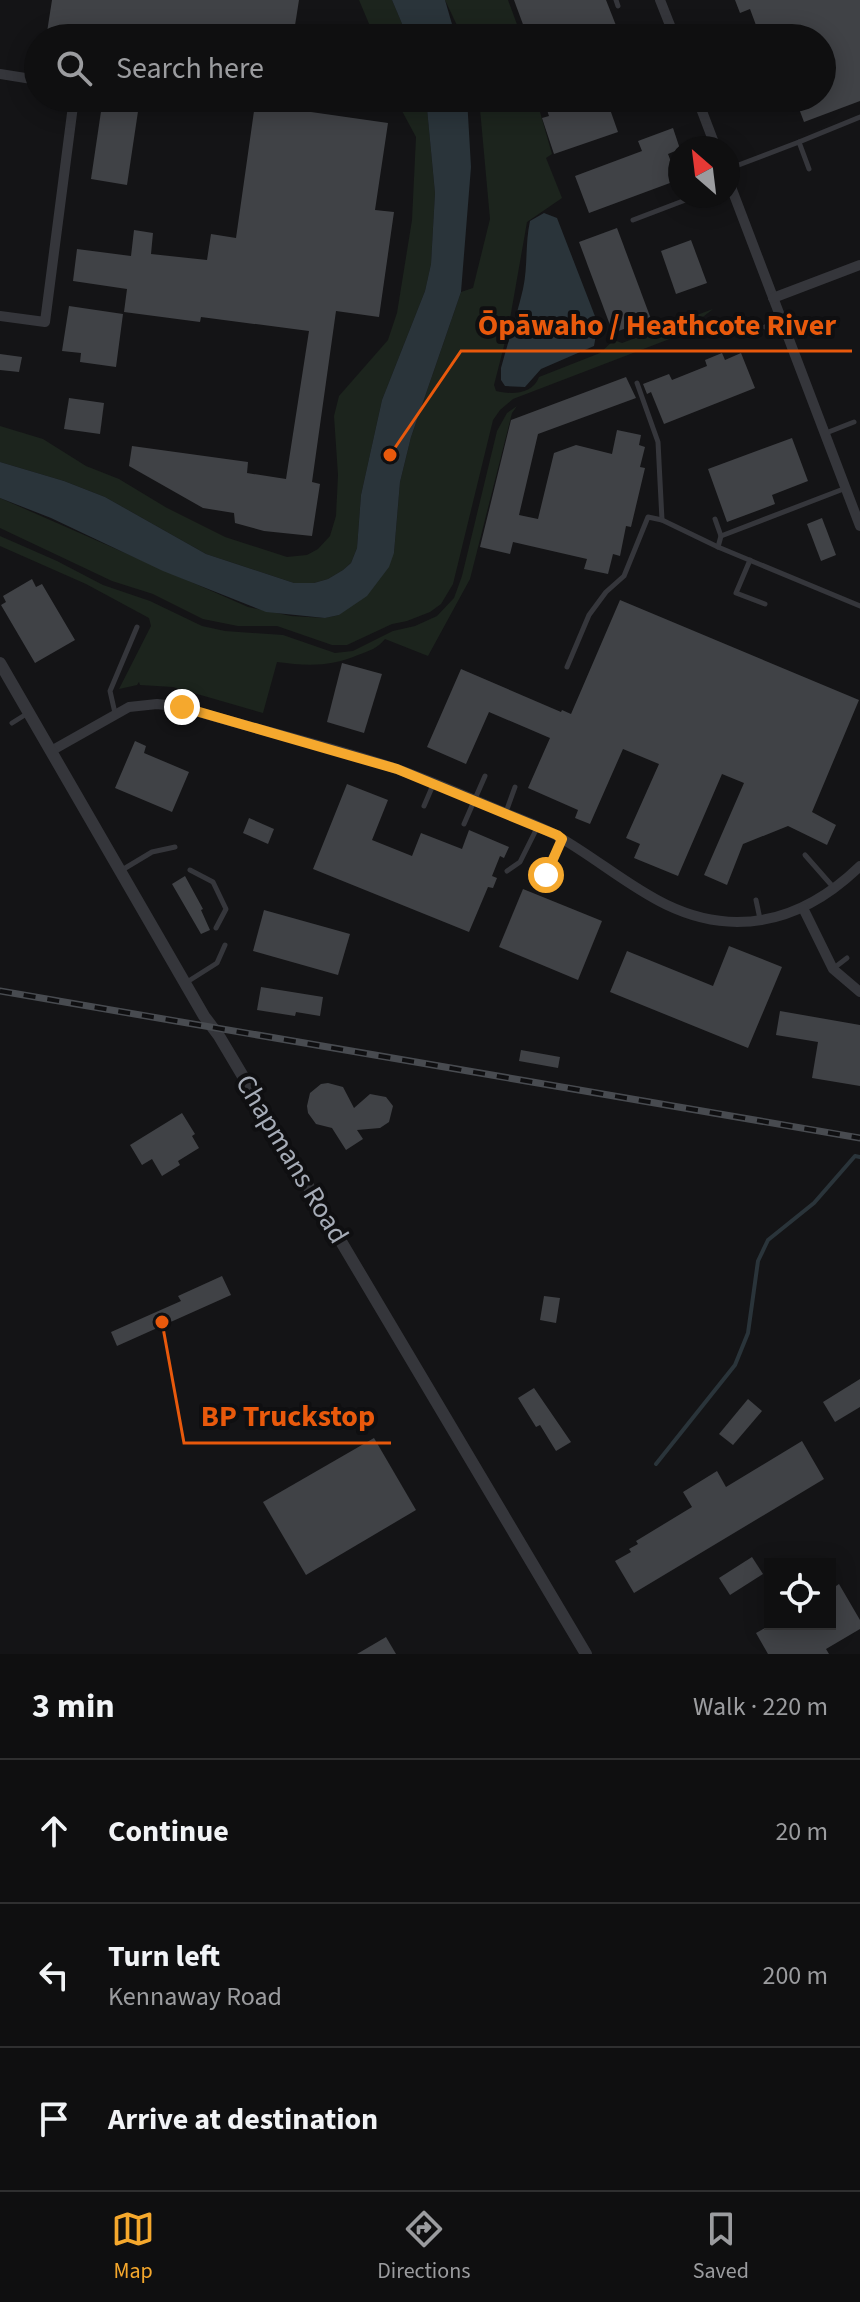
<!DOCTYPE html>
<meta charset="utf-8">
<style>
:root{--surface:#0f0f10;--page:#181819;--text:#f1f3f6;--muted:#9b9c9f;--line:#2f2f30;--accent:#f5a82d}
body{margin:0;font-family:"Source Sans 3",sans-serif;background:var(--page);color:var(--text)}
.controls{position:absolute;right:24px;bottom:24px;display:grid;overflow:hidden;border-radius:0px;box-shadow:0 4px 20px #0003}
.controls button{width:72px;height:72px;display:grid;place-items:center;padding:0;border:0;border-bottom:2px solid var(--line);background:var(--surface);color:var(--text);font:40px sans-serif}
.compass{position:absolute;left:668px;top:136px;width:72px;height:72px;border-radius:50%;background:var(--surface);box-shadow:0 4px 20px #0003;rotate:332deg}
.stop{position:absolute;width:24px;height:24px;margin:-18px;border:6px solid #f5a82d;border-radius:50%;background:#fff}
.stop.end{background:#f5a82d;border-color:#fff;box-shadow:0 2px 8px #0008}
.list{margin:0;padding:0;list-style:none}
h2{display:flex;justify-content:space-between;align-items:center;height:104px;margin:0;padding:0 32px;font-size:34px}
h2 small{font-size:26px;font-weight:400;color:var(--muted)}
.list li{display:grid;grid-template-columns:52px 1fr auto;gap:24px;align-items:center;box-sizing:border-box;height:144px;padding:0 32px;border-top:2px solid var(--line)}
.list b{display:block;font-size:30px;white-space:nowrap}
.list p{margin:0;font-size:26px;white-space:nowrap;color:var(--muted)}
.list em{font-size:26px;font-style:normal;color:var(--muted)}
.icon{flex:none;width:44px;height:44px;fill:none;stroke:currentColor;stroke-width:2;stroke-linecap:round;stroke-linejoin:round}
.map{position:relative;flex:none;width:860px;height:1654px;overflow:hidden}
.search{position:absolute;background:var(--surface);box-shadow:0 4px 20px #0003;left:24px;right:24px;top:24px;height:88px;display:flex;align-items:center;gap:20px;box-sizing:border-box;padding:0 28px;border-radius:44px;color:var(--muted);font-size:30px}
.sheet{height:536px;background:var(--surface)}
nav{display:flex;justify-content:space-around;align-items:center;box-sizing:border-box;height:112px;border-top:2px solid var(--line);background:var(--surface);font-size:22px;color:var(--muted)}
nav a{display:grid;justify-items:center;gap:4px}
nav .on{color:var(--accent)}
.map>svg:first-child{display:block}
</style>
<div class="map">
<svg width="860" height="1654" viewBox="0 0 860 1654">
<rect width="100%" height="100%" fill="#141416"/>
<g fill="#1c241d">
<path d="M359,0h33l16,38h-33z"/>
<path d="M445,0h63l14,38h-59z"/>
<path d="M373,98h53l9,95 -4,71 -6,27 -43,109 -21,95 -4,53 -6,15 -8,7 -15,9 -14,4h-20l-88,-29 -101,-57 -41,-16 -64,-19v-36l43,13 43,27 33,13 48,29 58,29 62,20 20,-2 11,-6 12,-13 6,-20 2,-41 -4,-59 5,-20 49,-56 9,-27 15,-93 4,-83 -14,-26 -32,-5z"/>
<path d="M479,98h57l16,56 -6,4 16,40 -35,24 -19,108 -14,55 2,6c16,4 37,3 43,-14l61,-24 14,-13 8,3 91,-34 -33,26 -167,64 -13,11 -7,10 -40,164 -12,20 -11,8 -23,9 -15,3 -45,21h-15l-55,-19h-39l-35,-7 -50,-25 -41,-13 -112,-53v-30l248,109 43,9 34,2 14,-3 55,-62 6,-71 11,-45 50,-145 12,-4 17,-69z"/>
<path d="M517,406l-5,7 -42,166 -42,77 -43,-17c-7,9 -16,12 -27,16 -28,12 -51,11 -81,7l-14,51 -90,-26 -33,-2 -1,-3 -2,3 -18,4 32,-63 -2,-8 -63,-34 -86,-38v-10l57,25 46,24 47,16 52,25 23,5 58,4 52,18 18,-2 40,-20 22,-5 22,-10 17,-18 8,-22 35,-145 10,-18z"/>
</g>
<g fill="#2a343a">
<path d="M392,0h53l11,38h-48z"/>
<path d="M426,98h41l4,69 -10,125 -50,145 -11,45 -6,71 -5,14 -22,29 -28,19 -14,3 -59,-6 -103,-41 -112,-53 -51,-20v-36l64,19 41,16 101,57 88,29h20l14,-4 15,-9 8,-7 6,-15 4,-53 21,-95 43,-109 6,-27 4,-71z"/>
<path d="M544,213l13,5 41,106 -4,22 -53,23 -16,18 -20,-1 -4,-6v-12c7,-26 16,-53 22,-79 5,-23 2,-45 7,-68z"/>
</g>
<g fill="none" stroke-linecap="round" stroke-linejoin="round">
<path stroke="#2a343a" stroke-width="4" d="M656,1464l79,-99 13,-32 10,-72 10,-21 46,-37 41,-47 5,1"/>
</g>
<g fill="#404246">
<path d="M52,0h247l-6,38h-200l-46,-6z"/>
<path d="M514,0h92l11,28 -27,10h-62z"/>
<path d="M735,0h125v101l-56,21 -9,-24h27v-60h-50l-2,-6 -10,4 -10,-27 -10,4z"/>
<path d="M103,98h37l-13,87 -36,-6z"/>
<path d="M543,98h63l12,34 -64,22 -12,-36 7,-2z"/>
<path d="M255,104l133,19 -13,87 19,2 -15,105 -43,-6 -24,171 8,2 -8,52 -48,-5 -29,-8 -1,-10 -31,-5 -74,-42 3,-20 116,16 -1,11 39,6 23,-148 -108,-14 -1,5 -76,-10 3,-23 -54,-8 4,-32 54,7 3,-26 19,3 -2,21 56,6 4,-26 25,4z"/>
<path d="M673,128l7,21 -12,5 10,26 -89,33 -14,-37 67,-25 -4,-10z"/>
<path d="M617,228l34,91 -38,14 -34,-91z"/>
<path d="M691,240l16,43 -31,11 -15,-43z"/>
<path d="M69,306l54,8 -7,53 -36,-5 1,-9 -19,-2z"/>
<path d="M722,353l3,7 16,-7 14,35 -91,36 -13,-32 -4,2 -4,-10 26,-10 3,6 35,-14 -2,-6z"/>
<path d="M0,354l22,3 -3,15 -19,-2z"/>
<path d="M626,377l10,21 -98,36 -19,81 19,4 16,-66 22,-8 36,9 5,-24 24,5 -2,10 6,2 -5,20 5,1 -14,59 -5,-1 -6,30 -7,-2 -5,20 -24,-5 3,-10 -74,-17 -3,12 -30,-7 31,-127z"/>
<path d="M69,398l35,5 -4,31 -36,-5z"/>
<path d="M792,438l16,43 -36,14 3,9 -48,18 -19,-53z"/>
<path d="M822,518l14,37 -15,6 -14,-37z"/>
<path d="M32,579l4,8 6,-3 33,56 -40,23 -34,-58 5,-3 -3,-6z"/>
<path d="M620,600l239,100 -47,112 24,13 -9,20 -39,-19 -45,18 -16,41 -23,-10 40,-92 -22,-9 -44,102 -44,-18 6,-14 -14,-6 33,-74 -36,-15 -33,75 -15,-6 3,-8 -50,-22 22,-50 -61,-26 -23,52 -39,-17 34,-78 100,43 1,-2 9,4z"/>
<path d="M342,663l40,11 -18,59 -37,-11z"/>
<path d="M135,741l11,5 -2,7 45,19 -17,40 -57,-24z"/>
<path d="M347,784l41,16 -16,40 40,16 9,-23 41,16 7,-19 40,17 -5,11 -4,-2 -8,20 5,2 -4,10 -5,-1 -19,45 -156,-63z"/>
<path d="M249,818l25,11 -6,15 -25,-11z"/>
<path d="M185,876l18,33 -2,1 9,20 -9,4 -29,-50z"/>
<path d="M523,889l79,32 -24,59 -79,-33z"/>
<path d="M264,910l86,24 -12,41 -85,-24z"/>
<path d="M729,946l53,21 -34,81 -138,-56 17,-41 86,35z"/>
<path d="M261,987l62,10 -3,19 -24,-4 -1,4 -38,-6z"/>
<path d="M780,1011l80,14v61l-48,-8 6,-36 -42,-7z"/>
<path d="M521,1050l39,7 -2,11 -39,-7z"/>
<path d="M328,1083l15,4 11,21 16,-14 16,3 7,9 -4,16 -9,6 -23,2 6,9 -17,11 -14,-22 -16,-4 -8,-11 -1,-7 3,-13 11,-9z"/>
<path d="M182,1113l13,21 -3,2 7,12 -21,13 2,4 -18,11 -10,-17 -10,6 -12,-20z"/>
<path d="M222,1276l9,19 -114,51 -6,-14 70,-31 -3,-5z"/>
<path d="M544,1296l16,2 -4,25 -16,-3z"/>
<path d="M860,1379v28l-25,15 -12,-20z"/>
<path d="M534,1388l37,54 -15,9 -16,-26 -4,2 -18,-29z"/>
<path d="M748,1399l14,12 -29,34 -14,-11z"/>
<path d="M374,1438l42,72 -110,65 -43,-73z"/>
<path d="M802,1441l22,38 -190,114 -19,-32 16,-9 -2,-3 9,-5 -2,-3 56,-34 -9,-15 34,-21 9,16z"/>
<path d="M752,1557l11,17 -33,21 -11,-17z"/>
<path d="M839,1584l21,36v9l-34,20 3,5h-61l-12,-21 16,-9h58v-34z"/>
<path d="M386,1637l10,17h-39z"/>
</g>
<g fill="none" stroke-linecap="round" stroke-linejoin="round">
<g stroke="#35363b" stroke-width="5">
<path d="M616,0l2,6"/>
<path d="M635,98l3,7"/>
<path d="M799,142l61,-25"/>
<path d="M728,169l71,-27 10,27"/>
<path d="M633,220l63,-24"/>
<path d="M765,327l16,-5"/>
<path d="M637,383l21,59 4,78"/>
<path d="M826,433l28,-11"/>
<path d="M715,519l6,17 -3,11"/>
<path d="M721,536l125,-48"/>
<path d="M750,560l-14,33 29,11"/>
<path d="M567,667l22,-52 17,-23 18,-16 24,-59 14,3 56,27 142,59"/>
<path d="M115,713l-5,-22 27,-64"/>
<path d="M12,723l16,-10"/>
<path d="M424,806l9,-21"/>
<path d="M506,812l9,-25"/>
<path d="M464,824l21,-48"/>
<path d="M805,855l29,33"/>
<path d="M122,870l30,-18 23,-5"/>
<path d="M190,870l23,12 13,27 -10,19"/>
<path d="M507,871l13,-9 17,-34"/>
<path d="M546,875l16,-36"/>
<path d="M756,900l4,19"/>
<path d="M834,968l13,-10"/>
<path d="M187,982l30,-19 8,-18"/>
</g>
<g stroke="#35363b" stroke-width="10">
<path d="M660,0l15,38"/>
<path d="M0,74l38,6"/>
<path d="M697,98l19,50"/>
<path d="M728,179l132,347"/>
<path d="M773,298l87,-33"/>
<path d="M0,316l45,6 29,-224"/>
<path d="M51,751l78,-44 28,-3 25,3c71,22 145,38 215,62 40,14 79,32 118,48 15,6 31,12 44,20 58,33 106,85 178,85 48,0 89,-23 123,-56"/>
<path d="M803,908l30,61 27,23"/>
</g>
<path stroke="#35363b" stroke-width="12" d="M0,663l204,353 15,20 367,618"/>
<defs>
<path id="rail" d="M0,991l860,147"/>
</defs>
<use href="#rail" stroke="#484b50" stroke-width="7"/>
<use href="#rail" stroke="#0f0f11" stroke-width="4" stroke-dasharray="12" stroke-linecap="butt"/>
</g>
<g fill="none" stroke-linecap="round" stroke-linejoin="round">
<path stroke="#f5a82d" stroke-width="10" d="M182,707l215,62 160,66 5,4 -16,36"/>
</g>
<g text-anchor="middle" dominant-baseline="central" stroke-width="8" stroke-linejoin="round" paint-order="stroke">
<g font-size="28" fill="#a6acb7" stroke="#0f0f11">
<text transform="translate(292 1159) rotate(59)">Chapmans Road</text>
</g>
</g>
<path fill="none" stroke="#e8590c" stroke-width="3" d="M390 455L461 351H852M162 1322L184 1443H391"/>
<g fill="#e8590c" stroke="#0f0f11" stroke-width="3">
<circle cx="390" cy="455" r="8"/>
<circle cx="162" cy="1322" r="8"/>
</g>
<g font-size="30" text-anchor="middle" font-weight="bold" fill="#e8590c" stroke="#0f0f11" stroke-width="8" stroke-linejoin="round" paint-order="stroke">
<text x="657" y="335">Ōpāwaho / Heathcote River</text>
<text x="288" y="1426">BP Truckstop</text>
</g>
</svg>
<div class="controls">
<button><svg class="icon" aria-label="locate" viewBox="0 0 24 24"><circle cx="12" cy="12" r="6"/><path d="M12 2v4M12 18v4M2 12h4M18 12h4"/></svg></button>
</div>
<svg class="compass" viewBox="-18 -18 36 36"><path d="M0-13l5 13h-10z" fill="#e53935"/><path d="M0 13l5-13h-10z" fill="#9b9c9f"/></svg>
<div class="stop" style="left:546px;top:875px"></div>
<div class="stop end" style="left:182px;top:707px"></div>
<div class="search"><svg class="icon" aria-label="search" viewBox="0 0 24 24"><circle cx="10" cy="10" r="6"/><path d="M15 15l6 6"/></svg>Search here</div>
</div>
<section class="sheet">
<h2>3 min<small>Walk · 220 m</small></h2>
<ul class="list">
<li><svg class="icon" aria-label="ahead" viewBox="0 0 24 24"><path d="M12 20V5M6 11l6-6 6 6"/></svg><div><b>Continue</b></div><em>20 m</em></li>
<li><svg class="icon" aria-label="left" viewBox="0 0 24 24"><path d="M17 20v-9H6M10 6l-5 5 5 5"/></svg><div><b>Turn left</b><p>Kennaway Road</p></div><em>200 m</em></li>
<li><svg class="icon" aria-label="arrive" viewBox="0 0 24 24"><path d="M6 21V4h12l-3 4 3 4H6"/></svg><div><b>Arrive at destination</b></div></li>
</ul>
</section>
<nav>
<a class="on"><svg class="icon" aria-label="map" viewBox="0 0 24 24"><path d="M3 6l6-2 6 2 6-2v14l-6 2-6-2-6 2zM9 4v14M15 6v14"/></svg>Map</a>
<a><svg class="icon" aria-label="directions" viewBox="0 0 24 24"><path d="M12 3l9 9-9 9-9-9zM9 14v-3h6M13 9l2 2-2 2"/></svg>Directions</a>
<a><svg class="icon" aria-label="saved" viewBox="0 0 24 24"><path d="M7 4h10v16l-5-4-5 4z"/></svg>Saved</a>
</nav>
